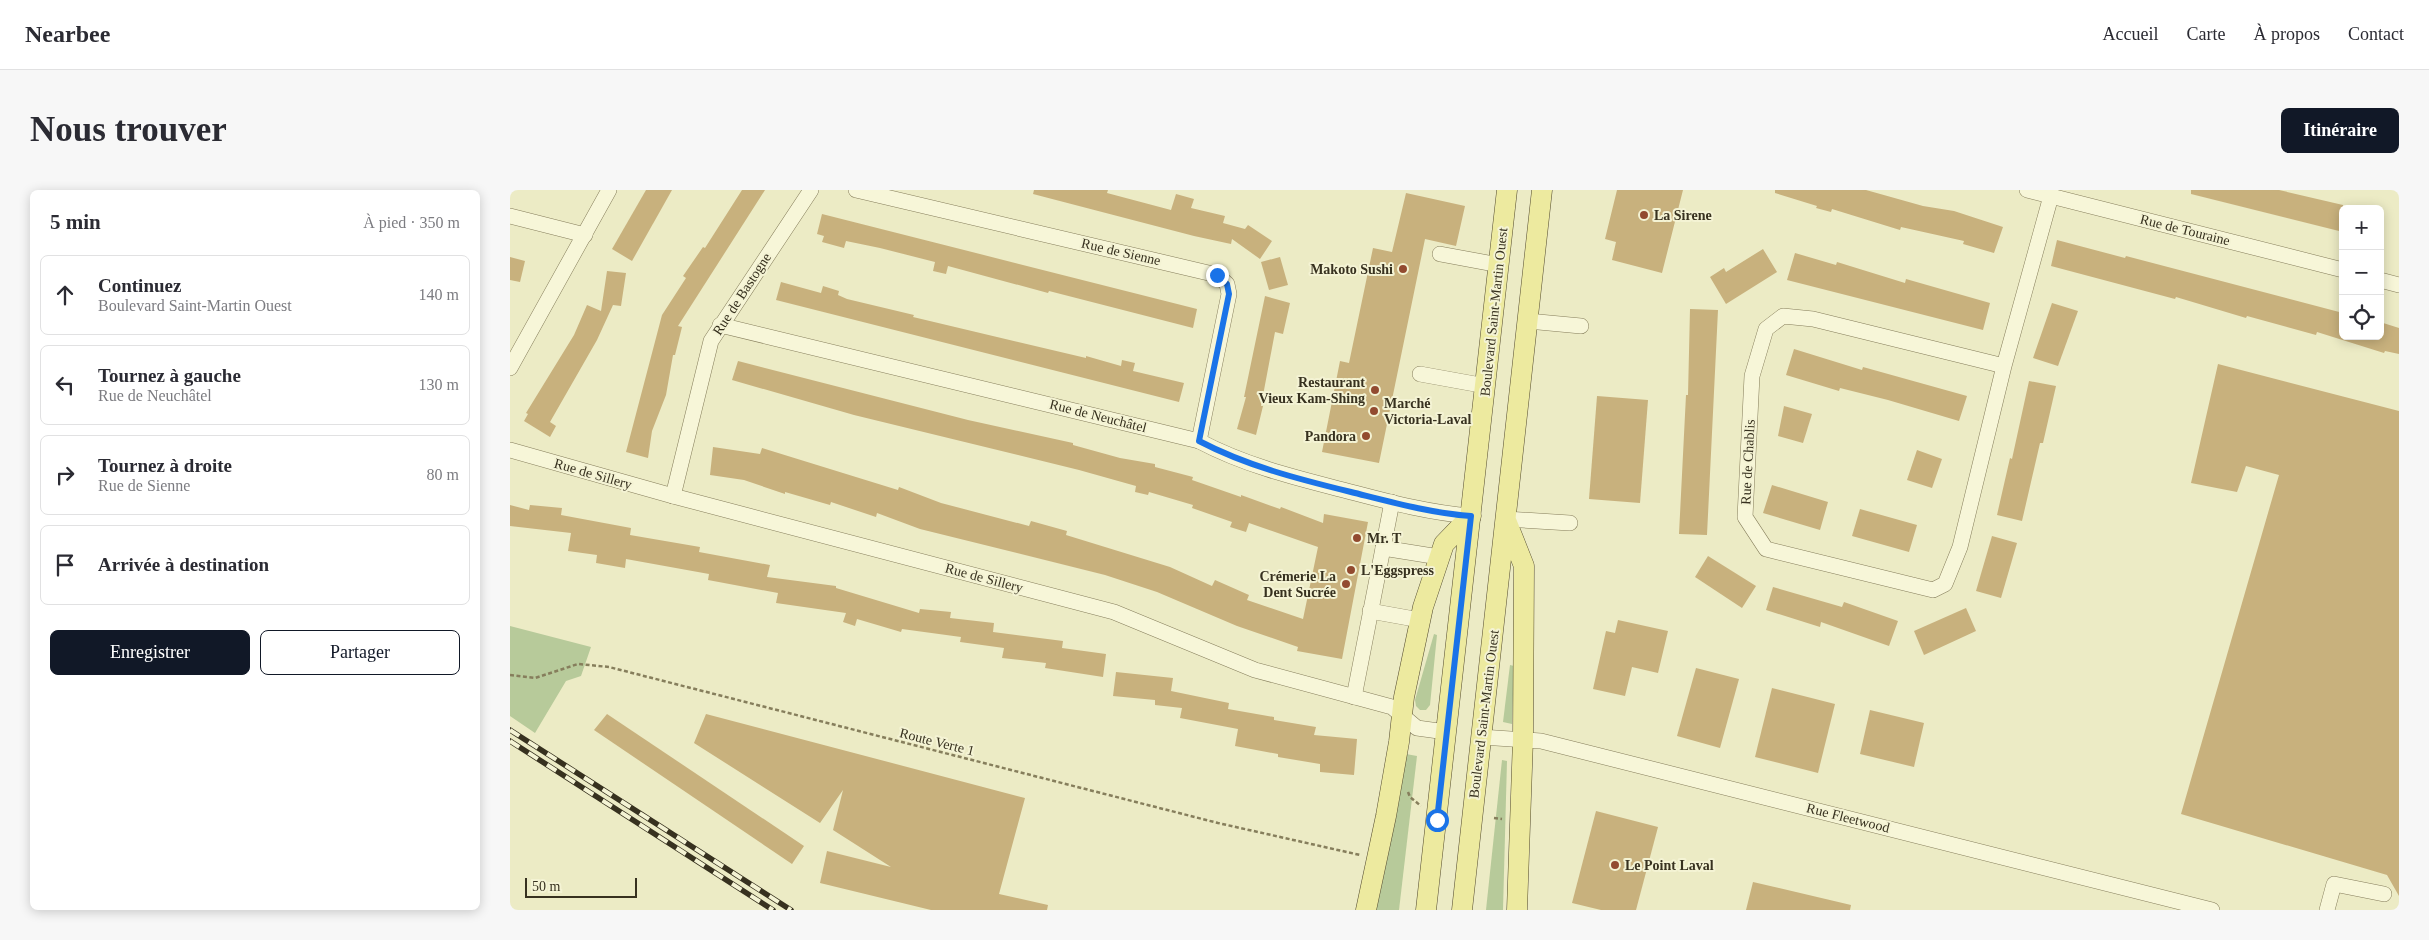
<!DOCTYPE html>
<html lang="fr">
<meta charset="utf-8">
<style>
:root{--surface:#fff;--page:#f7f7f7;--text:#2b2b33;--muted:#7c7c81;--line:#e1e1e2;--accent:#111827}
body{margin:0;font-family:Georgia,serif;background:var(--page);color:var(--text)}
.controls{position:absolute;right:15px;top:15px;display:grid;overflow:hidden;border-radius:8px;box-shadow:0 2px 12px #0003}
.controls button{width:45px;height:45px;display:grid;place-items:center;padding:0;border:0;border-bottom:1px solid var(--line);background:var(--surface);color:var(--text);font:25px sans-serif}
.scale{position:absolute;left:15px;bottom:12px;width:112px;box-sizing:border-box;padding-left:5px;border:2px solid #37311f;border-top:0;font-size:14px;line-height:18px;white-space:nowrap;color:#37311f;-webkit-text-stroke:4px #f4f3d4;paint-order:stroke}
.stop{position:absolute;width:15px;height:15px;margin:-11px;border:4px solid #1a73e8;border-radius:50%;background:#fff}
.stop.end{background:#1a73e8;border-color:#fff;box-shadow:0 1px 5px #0008}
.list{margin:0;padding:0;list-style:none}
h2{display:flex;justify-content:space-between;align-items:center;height:65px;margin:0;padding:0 20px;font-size:21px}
h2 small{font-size:16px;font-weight:400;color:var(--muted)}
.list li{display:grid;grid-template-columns:32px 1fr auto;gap:15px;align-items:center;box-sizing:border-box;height:80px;margin:0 10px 10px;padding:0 10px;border:1px solid var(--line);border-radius:8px}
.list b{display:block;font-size:19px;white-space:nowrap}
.list p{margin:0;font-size:16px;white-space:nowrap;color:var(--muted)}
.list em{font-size:16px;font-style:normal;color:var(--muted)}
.actions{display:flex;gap:10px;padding:15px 20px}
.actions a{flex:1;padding:11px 0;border:1px solid var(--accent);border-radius:8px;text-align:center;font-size:18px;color:var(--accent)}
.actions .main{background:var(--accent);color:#fff}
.icon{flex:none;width:28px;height:28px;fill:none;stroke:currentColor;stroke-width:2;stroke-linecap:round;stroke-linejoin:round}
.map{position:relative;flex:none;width:1889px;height:720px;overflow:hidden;border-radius:8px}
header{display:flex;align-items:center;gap:30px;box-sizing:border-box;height:70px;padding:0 25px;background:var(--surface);border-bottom:1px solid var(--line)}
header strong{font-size:24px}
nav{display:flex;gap:28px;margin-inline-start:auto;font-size:18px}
.intro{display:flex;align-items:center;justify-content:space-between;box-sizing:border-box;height:120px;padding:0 30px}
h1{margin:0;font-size:35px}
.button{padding:12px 22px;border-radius:8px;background:var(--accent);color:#fff;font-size:18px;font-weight:700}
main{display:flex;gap:30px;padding:0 30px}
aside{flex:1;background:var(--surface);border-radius:8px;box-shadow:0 2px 12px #0003}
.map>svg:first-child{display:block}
</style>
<header>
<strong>Nearbee</strong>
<nav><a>Accueil</a><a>Carte</a><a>À propos</a><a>Contact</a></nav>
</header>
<div class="intro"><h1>Nous trouver</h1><a class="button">Itinéraire</a></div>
<main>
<aside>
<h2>5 min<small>À pied · 350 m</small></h2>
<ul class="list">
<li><svg class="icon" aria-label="ahead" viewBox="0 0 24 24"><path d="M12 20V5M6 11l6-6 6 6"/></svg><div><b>Continuez</b><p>Boulevard Saint-Martin Ouest</p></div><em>140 m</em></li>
<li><svg class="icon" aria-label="left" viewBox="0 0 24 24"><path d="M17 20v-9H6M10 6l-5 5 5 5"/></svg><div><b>Tournez à gauche</b><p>Rue de Neuchâtel</p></div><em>130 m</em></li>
<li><svg class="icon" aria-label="right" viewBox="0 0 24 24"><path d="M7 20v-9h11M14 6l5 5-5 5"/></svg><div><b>Tournez à droite</b><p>Rue de Sienne</p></div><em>80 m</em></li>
<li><svg class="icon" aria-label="arrive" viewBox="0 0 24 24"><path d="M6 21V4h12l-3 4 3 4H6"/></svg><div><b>Arrivée à destination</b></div></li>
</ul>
<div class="actions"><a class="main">Enregistrer</a><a>Partager</a></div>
</aside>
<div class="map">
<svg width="1889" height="720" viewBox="0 0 1889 720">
<rect width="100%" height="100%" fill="#ecebc5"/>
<g fill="#b7ca9a">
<path d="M0,436l81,21 -10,29 -15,5 -31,52 -25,-17z"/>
<path d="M924,444l3,1 -7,70 -4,5h-6l-4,-4 -1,-6z"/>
<path d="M1000,475l4,1 -2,58 -9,-2z"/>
<path d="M896,564l11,2 -18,154h-24z"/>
<path d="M992,570l5,1 -4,149h-17z"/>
</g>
<g fill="#c8b17d">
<path d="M136,0h26l-40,71 -20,-12z"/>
<path d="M232,0h23l-87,136 4,1 -7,28h-2l-7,40 -14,36 -4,27 -22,-6 36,-137 24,-37 -3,-2 20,-29 2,1z"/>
<path d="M524,0h74l-1,3 64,17 5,-16 18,5 -3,9 34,8 -2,7 22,6 3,-4 24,16 -12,18 -28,-20 -1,5 -37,-8 -161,-42z"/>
<path d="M1107,0h66l-21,83 -50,-13 4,-18 -11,-3z"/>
<path d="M1265,0h91l57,16 31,5 49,16 -9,26 -31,-9 1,-3 -63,-14 -1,3 -68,-21 -1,3 -15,-4 1,-2 -42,-13z"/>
<path d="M1681,0h88l64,15v27l-152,-38z"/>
<path d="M896,3l59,13 -9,40 -31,-7 -46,224 -57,-11 18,-91 9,2 24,-115 19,4z"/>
<path d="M312,24l375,95 -4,19 -144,-37 -1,2 -100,-27 -2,8 -13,-3 2,-9 -55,-14 -34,-7 -2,7 -22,-6 2,-6 -7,-2z"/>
<path d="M1547,50l68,18 1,-2 217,57v23h37v-14l19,6v26l-14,-3 -1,2 -67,-21 -1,3 -69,-19 -1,2 -70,-21 -1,2 -124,-33z"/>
<path d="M1253,59l14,23 -51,32 -16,-27 14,-9 2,4z"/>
<path d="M1285,63l41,12 1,-3 68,21 1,-4 84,24 -7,27 -196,-50z"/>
<path d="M0,67l15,4 -5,21 -10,-2z"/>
<path d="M770,67l8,28 -19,5 -8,-28z"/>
<path d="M97,81l19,2 -5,33 -8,-1 -16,35 -47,82 6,4 -6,11 -26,-16 4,-7 -2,-1 48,-78 13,-30 14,6z"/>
<path d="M271,92l40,11 2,-7 16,5 -1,4 9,4 67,16 -1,2 173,41v-2l35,10 1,-6 13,3 -2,8 51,12 -5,19 -403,-102z"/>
<path d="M755,106l25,7 -7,31 -8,-2 -14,74h2l-7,29 -19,-6 9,-32h-2z"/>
<path d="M1542,113l26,8 -20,55 -25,-8z"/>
<path d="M1180,119l28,1 -11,225 -28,-1 7,-139h2z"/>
<path d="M1284,159l68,21 1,-3 104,29 -8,25 -71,-21 -48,-12 -1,3 -53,-16z"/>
<path d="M228,171l230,59 105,23v2l47,13 35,6v3l38,10 -1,3 49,17v-2l39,14 1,-2 42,16 1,-9 44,8 -26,137 -45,-8 1,-4 -61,-21 -80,-34 -52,-17 -185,-46 -43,-16 -1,4 -45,-15 -1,3 -45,-13v2l-41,-14 -34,-5 3,-28 47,7 2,-6 136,42 1,-3 42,16 88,23 2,-5 36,10 -1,4 104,32 42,19 3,-6 34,15 -2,5 56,19 15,-72 -69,-24 -3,9 -16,-5 2,-5 -40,-14 1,-3 -44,-13 -1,3 -13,-3 1,-6 -57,-16 -225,-55 -122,-35z"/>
<path d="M1708,174l181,47v485l-12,-21 -206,-61 98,-339 -33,-9 -9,26 -46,-9z"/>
<path d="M1519,191l27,5 -13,57h-3l-18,78 -25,-6 13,-57 2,1z"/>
<path d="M1087,206l51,4 -8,103 -51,-4z"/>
<path d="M1274,216l28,8 -9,29 -25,-7z"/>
<path d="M1407,260l25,9 -10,29 -25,-8z"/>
<path d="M1262,295l56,17 -8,28 -57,-17z"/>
<path d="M0,315l19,5 1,-5 32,3 -1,7 70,13 -1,7 70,12 -1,5 71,13 -3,12 69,9v2l83,25 1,-4 31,3 -1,6 44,5 -1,9 70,9 -1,7 44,6 -3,23 -58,-9 1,-5 -44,-5 2,-10 -44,-6 1,-5 -59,-8 -1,3 -44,-13 -2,7 -12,-4 3,-9 -70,-10 2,-10 -70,-13 1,-6 -83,-15 -1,9 -29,-5 1,-8 -29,-4 3,-18 -61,-7z"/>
<path d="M1350,319l57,16 -8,27 -57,-16z"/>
<path d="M1482,346l25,7 -16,55 -25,-7z"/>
<path d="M1198,366l48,30 -14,22 -47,-31z"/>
<path d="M1263,397l69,20 2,-5 54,19 -9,25 -68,-24 -1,5 -54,-17z"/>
<path d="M1456,418l10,23 -52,24 -10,-24z"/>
<path d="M1108,430l50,11 -10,42 -26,-6 -7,29 -32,-7 13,-58 9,2z"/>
<path d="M1186,478l43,11 -19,69 -43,-12z"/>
<path d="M606,482l57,6 -2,13 58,12 -1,6 46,8v3l42,7 -2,8 43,4 -3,36 -34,-3v-8l-42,-7v-3l-43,-8 3,-17 -58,-11 2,-10 -27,-3v-5l-42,-4z"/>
<path d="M1262,498l63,16 -17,69 -63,-16z"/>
<path d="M1360,520l54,13 -10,44 -54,-13z"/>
<path d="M97,524l197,132 -12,18 -198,-134z"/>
<path d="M196,524l319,84 -26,96 49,11 -1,5h-116l-111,-27 7,-32 64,16 -58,-37 10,-40 -23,33 -126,-80z"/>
<path d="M1086,621l62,16 -22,83h-35l-29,-7z"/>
<path d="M1243,692l98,23 -1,5h-104z"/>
</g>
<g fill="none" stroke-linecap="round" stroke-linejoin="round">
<defs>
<g id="minor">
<path d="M346,0l361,85 10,9 2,10 -30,147"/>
<path d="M1517,0l316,80"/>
<path d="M0,26l75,19"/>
<path d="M930,64l59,11"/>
<path d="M1870,90l19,5"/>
<path d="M1018,131l53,5"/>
<path d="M210,135l479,116c49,26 102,38 156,52 38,10 76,20 116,23"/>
<path d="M1494,176l-191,-47 -30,-3 -17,13 -14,47 -7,141 21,32 167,41 12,-6 15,-37 44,-181 47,-170"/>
<path d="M0,178l99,-178"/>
<path d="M910,184l66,12"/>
<path d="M0,260l163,46 441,116 141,58 137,37 25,21 29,4"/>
<path d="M163,306l38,-155 100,-151"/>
<path d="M996,329l64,4"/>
<path d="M873,358l56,9"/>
<path d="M860,421l50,9"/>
<path d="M844,507l38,-195"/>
<path d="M971,547l60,4 671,169"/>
<path d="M1817,720l7,-26 50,10"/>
</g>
<g id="major">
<path d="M997,333l17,43 -1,173 -6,171"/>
<path d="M856,720l20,-94 13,-74 5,-45 19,-90 21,-63 27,-28"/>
<path d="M916,720l81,-720"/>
<path d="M952,720l80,-720"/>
</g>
</defs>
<use href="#minor" stroke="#867e5c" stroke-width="16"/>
<use href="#major" stroke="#544b30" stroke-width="21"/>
<g stroke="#867e5c" stroke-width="2.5" stroke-dasharray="4 2.5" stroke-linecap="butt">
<path d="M0,485l25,3 43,-14 31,3 609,156 142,32"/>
<path d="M898,602l2,5 11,9"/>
<path d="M984,628l8,1"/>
</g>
<use href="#minor" stroke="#f7f6d8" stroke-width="15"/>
<use href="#major" stroke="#edea9f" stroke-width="20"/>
<defs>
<g id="rail">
<path d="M0,540l281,180"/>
<path d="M0,551l263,169"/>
</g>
</defs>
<use href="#rail" stroke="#37311f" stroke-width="5.5"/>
<use href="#rail" stroke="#f4f3d4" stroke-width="4" stroke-dasharray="11" stroke-linecap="butt"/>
</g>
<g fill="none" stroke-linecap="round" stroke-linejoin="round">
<path stroke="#1a73e8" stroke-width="6" d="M707,85l10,9 2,10 -30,147c48,25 99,38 152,51 40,10 79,21 120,24l-34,304"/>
</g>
<g fill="#924a2f" stroke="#f4f3d4" stroke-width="2">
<circle cx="1134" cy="25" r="5"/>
<circle cx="893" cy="79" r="5"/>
<circle cx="865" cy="200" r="5"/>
<circle cx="864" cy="221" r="5"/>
<circle cx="856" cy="246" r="5"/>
<circle cx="847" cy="348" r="5"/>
<circle cx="841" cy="380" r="5"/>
<circle cx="836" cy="394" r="5"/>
<circle cx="1105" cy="675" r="5"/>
</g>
<g text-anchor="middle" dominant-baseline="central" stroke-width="4" stroke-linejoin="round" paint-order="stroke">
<g font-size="14" font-weight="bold" fill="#37311f" stroke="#f4f3d4" text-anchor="start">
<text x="1144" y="25">La Sirene</text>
<text x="883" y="79" text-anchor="end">Makoto Sushi</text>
<text x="855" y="192" text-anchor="end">Restaurant<tspan x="855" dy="16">Vieux Kam-Shing</tspan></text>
<text x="874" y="213">Marché<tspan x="874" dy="16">Victoria-Laval</tspan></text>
<text x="846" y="246" text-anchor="end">Pandora</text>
<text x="857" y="348">Mr. T</text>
<text x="851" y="380">L'Eggspress</text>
<text x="826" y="386" text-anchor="end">Crémerie La<tspan x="826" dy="16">Dent Sucrée</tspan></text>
<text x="1115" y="675">Le Point Laval</text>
</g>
<g font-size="14" fill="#37311f" stroke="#f4f3d4">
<text transform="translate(1675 40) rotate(14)">Rue de Touraine</text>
<text transform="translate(611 62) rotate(13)">Rue de Sienne</text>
<text transform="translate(232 104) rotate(-57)">Rue de Bastogne</text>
<text transform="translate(984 122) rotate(-84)">Boulevard Saint-Martin Ouest</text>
<text transform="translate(588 226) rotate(14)">Rue de Neuchâtel</text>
<text transform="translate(1238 272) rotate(-87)">Rue de Chablis</text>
<text transform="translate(83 284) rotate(16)">Rue de Sillery</text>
<text transform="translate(474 388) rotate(15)">Rue de Sillery</text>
<text transform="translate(974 524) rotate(-83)">Boulevard Saint-Martin Ouest</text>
<text transform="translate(427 552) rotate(14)">Route Verte 1</text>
<text transform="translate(1338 628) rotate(14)">Rue Fleetwood</text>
</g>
</g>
</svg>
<div class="controls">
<button>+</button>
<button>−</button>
<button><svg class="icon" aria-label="locate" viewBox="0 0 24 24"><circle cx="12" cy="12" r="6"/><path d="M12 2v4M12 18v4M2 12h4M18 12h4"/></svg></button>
</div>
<div class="scale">50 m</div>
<div class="stop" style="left:927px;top:630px"></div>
<div class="stop end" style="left:707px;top:85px"></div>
</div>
</main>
